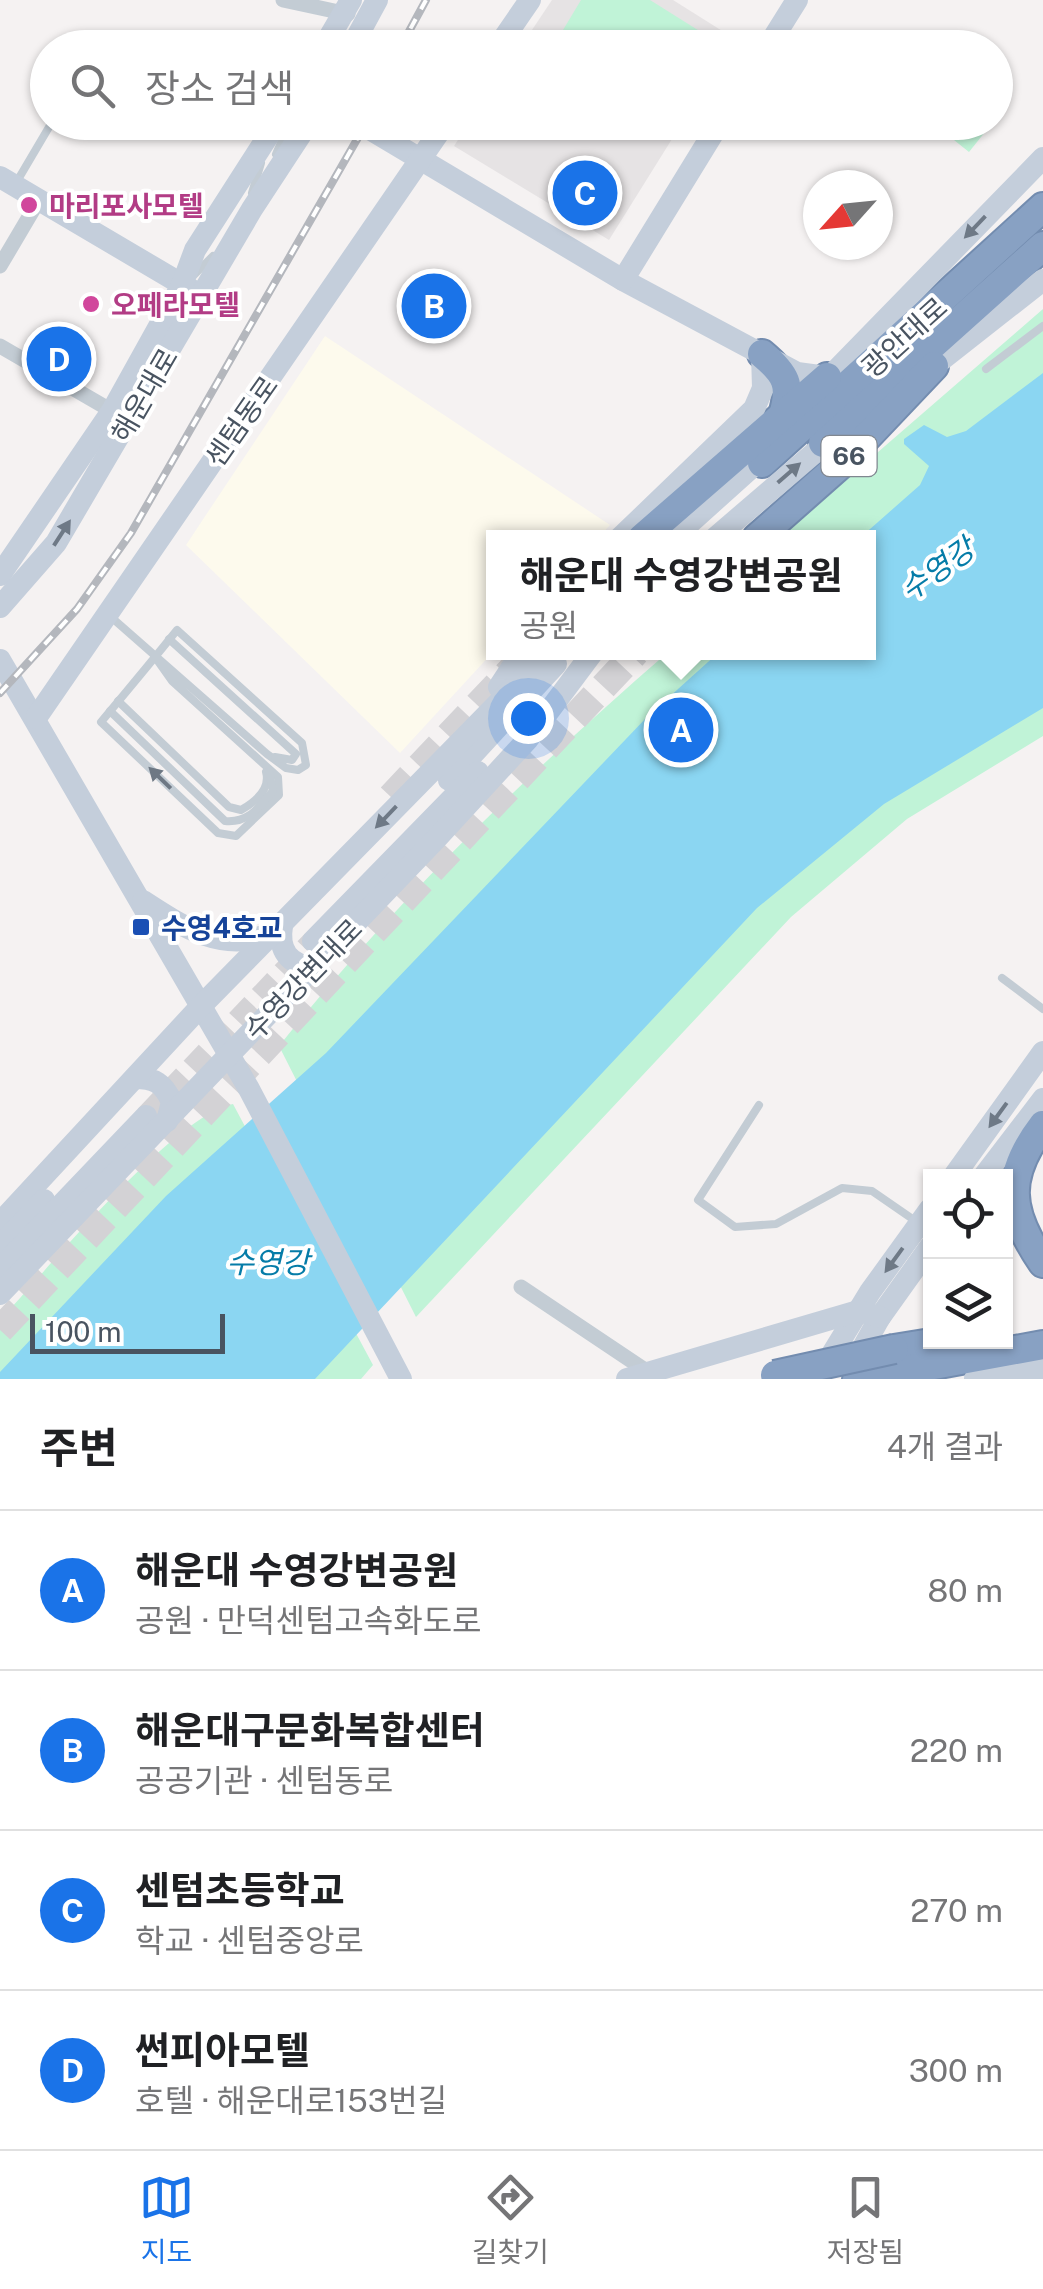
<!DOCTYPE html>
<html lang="ko">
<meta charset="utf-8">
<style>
:root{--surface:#fff;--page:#f6f6f6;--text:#202124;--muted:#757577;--line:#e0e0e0;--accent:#1a73e8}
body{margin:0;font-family:"Public Sans","Noto Sans KR",sans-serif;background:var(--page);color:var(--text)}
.controls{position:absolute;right:30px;bottom:30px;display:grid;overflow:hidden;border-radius:0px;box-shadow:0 2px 8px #0004}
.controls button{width:90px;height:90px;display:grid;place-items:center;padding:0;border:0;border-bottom:2px solid var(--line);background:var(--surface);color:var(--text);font:50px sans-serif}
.compass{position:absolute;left:803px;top:170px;width:90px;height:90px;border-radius:50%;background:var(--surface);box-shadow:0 2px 8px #0004;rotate:243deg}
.scale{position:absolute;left:30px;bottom:25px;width:195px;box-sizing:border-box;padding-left:10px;border:5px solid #495461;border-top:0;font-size:28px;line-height:35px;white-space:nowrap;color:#495461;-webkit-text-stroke:8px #fff;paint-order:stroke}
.you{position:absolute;left:528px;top:718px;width:35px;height:35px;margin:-25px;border:8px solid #fff;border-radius:50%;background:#1a73e8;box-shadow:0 0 0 15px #1a73e833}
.badge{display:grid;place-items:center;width:65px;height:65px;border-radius:50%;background:var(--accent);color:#fff;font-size:32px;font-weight:700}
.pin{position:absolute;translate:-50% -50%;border:5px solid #fff;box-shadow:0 2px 10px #0006}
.popup{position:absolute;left:486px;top:530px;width:390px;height:130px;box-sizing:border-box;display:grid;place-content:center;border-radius:0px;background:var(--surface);filter:drop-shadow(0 2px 8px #0005);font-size:32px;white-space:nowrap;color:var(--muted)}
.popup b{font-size:38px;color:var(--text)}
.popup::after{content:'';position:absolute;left:50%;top:100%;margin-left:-20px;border:20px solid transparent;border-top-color:var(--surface)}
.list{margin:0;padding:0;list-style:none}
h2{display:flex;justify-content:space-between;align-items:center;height:130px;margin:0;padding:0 40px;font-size:42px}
h2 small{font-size:32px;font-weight:400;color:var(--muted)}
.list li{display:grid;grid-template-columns:65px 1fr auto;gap:30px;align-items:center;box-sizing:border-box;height:160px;padding:0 40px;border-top:2px solid var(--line)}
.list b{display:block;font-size:38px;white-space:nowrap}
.list p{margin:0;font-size:32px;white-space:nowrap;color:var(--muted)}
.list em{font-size:32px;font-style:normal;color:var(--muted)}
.icon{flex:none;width:55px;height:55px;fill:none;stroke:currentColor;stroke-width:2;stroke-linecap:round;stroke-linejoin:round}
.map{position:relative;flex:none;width:1043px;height:1379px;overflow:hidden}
.search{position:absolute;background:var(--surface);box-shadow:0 2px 8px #0004;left:30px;right:30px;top:30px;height:110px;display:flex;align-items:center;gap:25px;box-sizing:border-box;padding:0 35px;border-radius:55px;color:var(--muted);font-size:38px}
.sheet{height:770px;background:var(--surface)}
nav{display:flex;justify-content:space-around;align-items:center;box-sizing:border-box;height:140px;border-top:2px solid var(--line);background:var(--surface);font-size:28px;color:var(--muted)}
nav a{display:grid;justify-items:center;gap:5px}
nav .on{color:var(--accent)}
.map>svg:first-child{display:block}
</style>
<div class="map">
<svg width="1043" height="1379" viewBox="0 0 1043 1379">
<rect width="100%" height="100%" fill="#f5f2f2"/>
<path fill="#fdfaed" d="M325,336l285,189 -11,12 -106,1v114l-93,101 -214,-208z"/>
<g fill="#e6e3e4">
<path d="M552,0h121l62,39 -6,9h-209z"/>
<path d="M469,123v-1l213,1 -73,117 -155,-94z"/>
</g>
<g fill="#c0f3d7">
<path d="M581,0h69l51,32 -10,15h-111l-20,-12z"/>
<path d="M951,123h22l12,9 -16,20 -25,-20z"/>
<path d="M1043,309v427l-136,83 -116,98 -375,400 -137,-271c116,-145 249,-272 388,-393l201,-1v-114l-88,-1z"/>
<path d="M233,1104l140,261 -12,14h-361v-59c47,-50 173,-204 233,-216z"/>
</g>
<path fill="#8bd6f2" d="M1043,373v335l-159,96 -127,104 -442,471h-315v-7l166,-176 160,-143 321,-336 71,-64 150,-1v-114l-7,-1 59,-52 9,-19 -25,-22v-5l20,-14 23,12 19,-6z"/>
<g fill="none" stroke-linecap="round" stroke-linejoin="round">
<path stroke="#d3d2d5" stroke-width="22" stroke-dasharray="22 11" stroke-linecap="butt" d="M146,1116l167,-175"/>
<g stroke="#d3d2d5" stroke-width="28" stroke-dasharray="28 14" stroke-linecap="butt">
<path d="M391,797l122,-129"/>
<path d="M0,1330l636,-678"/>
</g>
<defs>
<g id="highway">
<path d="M762,354c24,20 30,31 21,61"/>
<path d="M823,443l220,-197"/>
<path d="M762,463l281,-256"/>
<path d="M642,538l185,-161"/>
<path d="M757,538l85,-75 92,-97"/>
<path d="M1043,1125c-39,51 -36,86 0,138"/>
<path d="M894,1349l43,-7"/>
<path d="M857,1379l186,-34"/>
</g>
</defs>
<use href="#highway" stroke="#738caf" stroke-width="32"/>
<g stroke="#c3ccd4" stroke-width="8">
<path d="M276,154l14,-32"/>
<path d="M16,183l36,-61"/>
<path d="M252,193l9,-30"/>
<path d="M191,278l22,-22"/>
<path d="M986,369l57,-43"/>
<path d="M111,617l156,137 19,14 12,2 8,-5 -4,-22 -125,-113c-25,31 -50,61 -76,92l117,111 18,3 43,-41 -1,-18 -106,-96 -17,-24"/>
<path d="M169,639l127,115 -4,6 -17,-3"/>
<path d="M118,701l111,106 12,3c14,-8 30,-20 25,-38"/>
<path d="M110,711l115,110c24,2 33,-13 48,-30l-4,-19"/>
<path d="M1002,978l41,31"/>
<path d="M759,1105l-61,95 37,27 41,-3 66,-36 30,3 58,40"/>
</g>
<g stroke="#c3ccd4" stroke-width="15">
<path d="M283,0l65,14"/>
<path d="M0,266l39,-66"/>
<path d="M0,346l112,65"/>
<path d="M521,1287l127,85"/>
</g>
<g stroke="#c4cedb" stroke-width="22">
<path d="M323,48l28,-48"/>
<path d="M351,48l26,-48"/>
<path d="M497,48l33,-48"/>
<path d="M767,48l30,-48"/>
<path d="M358,122l265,158 174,93 30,4"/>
<path d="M0,177l195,115"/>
<path d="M623,280l97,-158"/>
<path d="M922,375l121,-95"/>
<path d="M819,388l224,-230"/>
<path d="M620,538l134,-129 9,-21 -1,-34"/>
<path d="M673,538l99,-89"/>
<path d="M715,538l119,-102"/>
<path d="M0,575l112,-164 70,-126 13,-35 82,-128"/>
<path d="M0,607l56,-64 196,-334 57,-87"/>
<path d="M0,660l249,429 152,290"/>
<path d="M499,687l23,-35"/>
<path d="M36,718l410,-596"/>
<path d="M449,780l107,-116"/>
<path d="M143,901c40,26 79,52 126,33"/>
<path d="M282,926c-4,25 7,38 31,42"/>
<path d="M313,941l165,-169"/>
<path d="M135,1078c20,0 28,5 37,24l-5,19"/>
<path d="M954,1176l89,-124"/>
<path d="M984,1176l59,-77"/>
<path d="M0,1223l201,-217 323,-329 33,-25"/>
<path d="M0,1246l44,-46"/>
<path d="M0,1269l146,-153"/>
<path d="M0,1294l437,-456 91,-99 65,-87"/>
<path d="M852,1367l28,-50 50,-70"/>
<path d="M821,1372l49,-80 60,-83"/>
<path d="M627,1379l231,-68 22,6"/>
<path d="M975,1379l68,-11"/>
</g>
<use href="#highway" stroke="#88a1c3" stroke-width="28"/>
<defs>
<g id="rail">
<path d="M400,48l26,-48"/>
<path d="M0,693l77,-84 54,-76 236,-411"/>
</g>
</defs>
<use href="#rail" stroke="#b4b7bd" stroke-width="8"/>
<use href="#rail" stroke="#fff" stroke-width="4" stroke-dasharray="11" stroke-linecap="butt"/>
<defs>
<path id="highway-bridge" d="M775,1375l119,-26"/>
</defs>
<use href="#highway-bridge" stroke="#738caf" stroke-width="32" stroke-linecap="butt"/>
<use href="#highway-bridge" stroke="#88a1c3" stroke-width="28"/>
</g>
<defs><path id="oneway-solid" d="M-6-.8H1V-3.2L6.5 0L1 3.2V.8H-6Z" transform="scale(2.5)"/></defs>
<g fill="#6e7986">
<use href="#oneway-solid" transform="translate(975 227) rotate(134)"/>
<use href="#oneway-solid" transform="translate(789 473) rotate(-41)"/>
<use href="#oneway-solid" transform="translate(62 533) rotate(-57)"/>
<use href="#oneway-solid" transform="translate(386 817) rotate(134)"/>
<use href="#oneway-solid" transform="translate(998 1115) rotate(126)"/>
<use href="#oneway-solid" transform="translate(894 1260) rotate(126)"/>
</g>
<use fill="#6e7884" href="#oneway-solid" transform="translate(160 778) rotate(-136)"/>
<g fill="#d1479c" stroke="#fff" stroke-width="4">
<circle cx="29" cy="205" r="10"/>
<circle cx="91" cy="304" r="10"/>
</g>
<rect fill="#1a4fb4" stroke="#fff" stroke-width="4" x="131" y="917" width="20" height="20" rx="5"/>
<g text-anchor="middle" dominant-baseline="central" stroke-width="8" stroke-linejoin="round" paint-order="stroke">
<rect fill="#fff" stroke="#808790" stroke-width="2.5" x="821.5" y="436" width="55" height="40" rx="8"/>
<g font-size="25" font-weight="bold" fill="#495461">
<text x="849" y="456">66</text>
</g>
<g font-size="28" font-weight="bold" fill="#b23c85" stroke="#fff" text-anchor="start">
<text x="49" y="205">마리포사모텔</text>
<text x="111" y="304">오페라모텔</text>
</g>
<g font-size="28" fill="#495461" stroke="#fff">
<text transform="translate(904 337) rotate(-42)">광안대로</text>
<text transform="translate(144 395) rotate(-60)">해운대로</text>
<text transform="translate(241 421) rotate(-55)">센텀동로</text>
<text transform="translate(303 979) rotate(-46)">수영강변대로</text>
</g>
<g font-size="28" font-weight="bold" fill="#164399" stroke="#fff" text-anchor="start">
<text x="161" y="927">수영4호교</text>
</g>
<g font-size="30" font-style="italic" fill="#057ca8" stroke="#fff">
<text transform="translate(937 569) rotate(-35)">수영강</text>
<text x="268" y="1262">수영강</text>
</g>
</g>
</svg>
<div class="controls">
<button><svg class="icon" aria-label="locate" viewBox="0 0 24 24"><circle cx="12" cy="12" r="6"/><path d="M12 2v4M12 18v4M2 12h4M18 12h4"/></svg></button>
<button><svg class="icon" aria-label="layers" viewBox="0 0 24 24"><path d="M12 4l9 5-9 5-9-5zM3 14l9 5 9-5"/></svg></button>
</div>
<svg class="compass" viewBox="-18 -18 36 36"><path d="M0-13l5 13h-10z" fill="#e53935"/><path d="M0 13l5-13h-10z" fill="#757577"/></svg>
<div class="scale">100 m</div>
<div class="you"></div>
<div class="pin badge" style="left:681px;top:730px">A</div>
<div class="popup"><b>해운대 수영강변공원</b>공원</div>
<div class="pin badge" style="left:434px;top:306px">B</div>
<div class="pin badge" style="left:585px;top:193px">C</div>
<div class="pin badge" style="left:59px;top:359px">D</div>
<div class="search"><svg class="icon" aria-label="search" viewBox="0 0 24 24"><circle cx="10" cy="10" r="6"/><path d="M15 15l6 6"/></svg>장소 검색</div>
</div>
<section class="sheet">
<h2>주변<small>4개 결과</small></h2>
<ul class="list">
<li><span class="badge">A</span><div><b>해운대 수영강변공원</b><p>공원 · 만덕센텀고속화도로</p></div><em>80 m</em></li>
<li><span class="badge">B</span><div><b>해운대구문화복합센터</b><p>공공기관 · 센텀동로</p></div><em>220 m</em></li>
<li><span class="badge">C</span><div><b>센텀초등학교</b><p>학교 · 센텀중앙로</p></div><em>270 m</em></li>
<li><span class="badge">D</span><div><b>썬피아모텔</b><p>호텔 · 해운대로153번길</p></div><em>300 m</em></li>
</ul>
</section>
<nav>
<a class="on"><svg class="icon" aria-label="map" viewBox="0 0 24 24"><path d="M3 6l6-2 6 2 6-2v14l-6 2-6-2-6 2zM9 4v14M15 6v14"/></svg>지도</a>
<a><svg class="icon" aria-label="directions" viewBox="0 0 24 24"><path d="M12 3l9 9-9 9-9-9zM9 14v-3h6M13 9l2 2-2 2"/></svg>길찾기</a>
<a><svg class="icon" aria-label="saved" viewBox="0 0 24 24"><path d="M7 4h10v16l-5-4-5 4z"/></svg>저장됨</a>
</nav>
